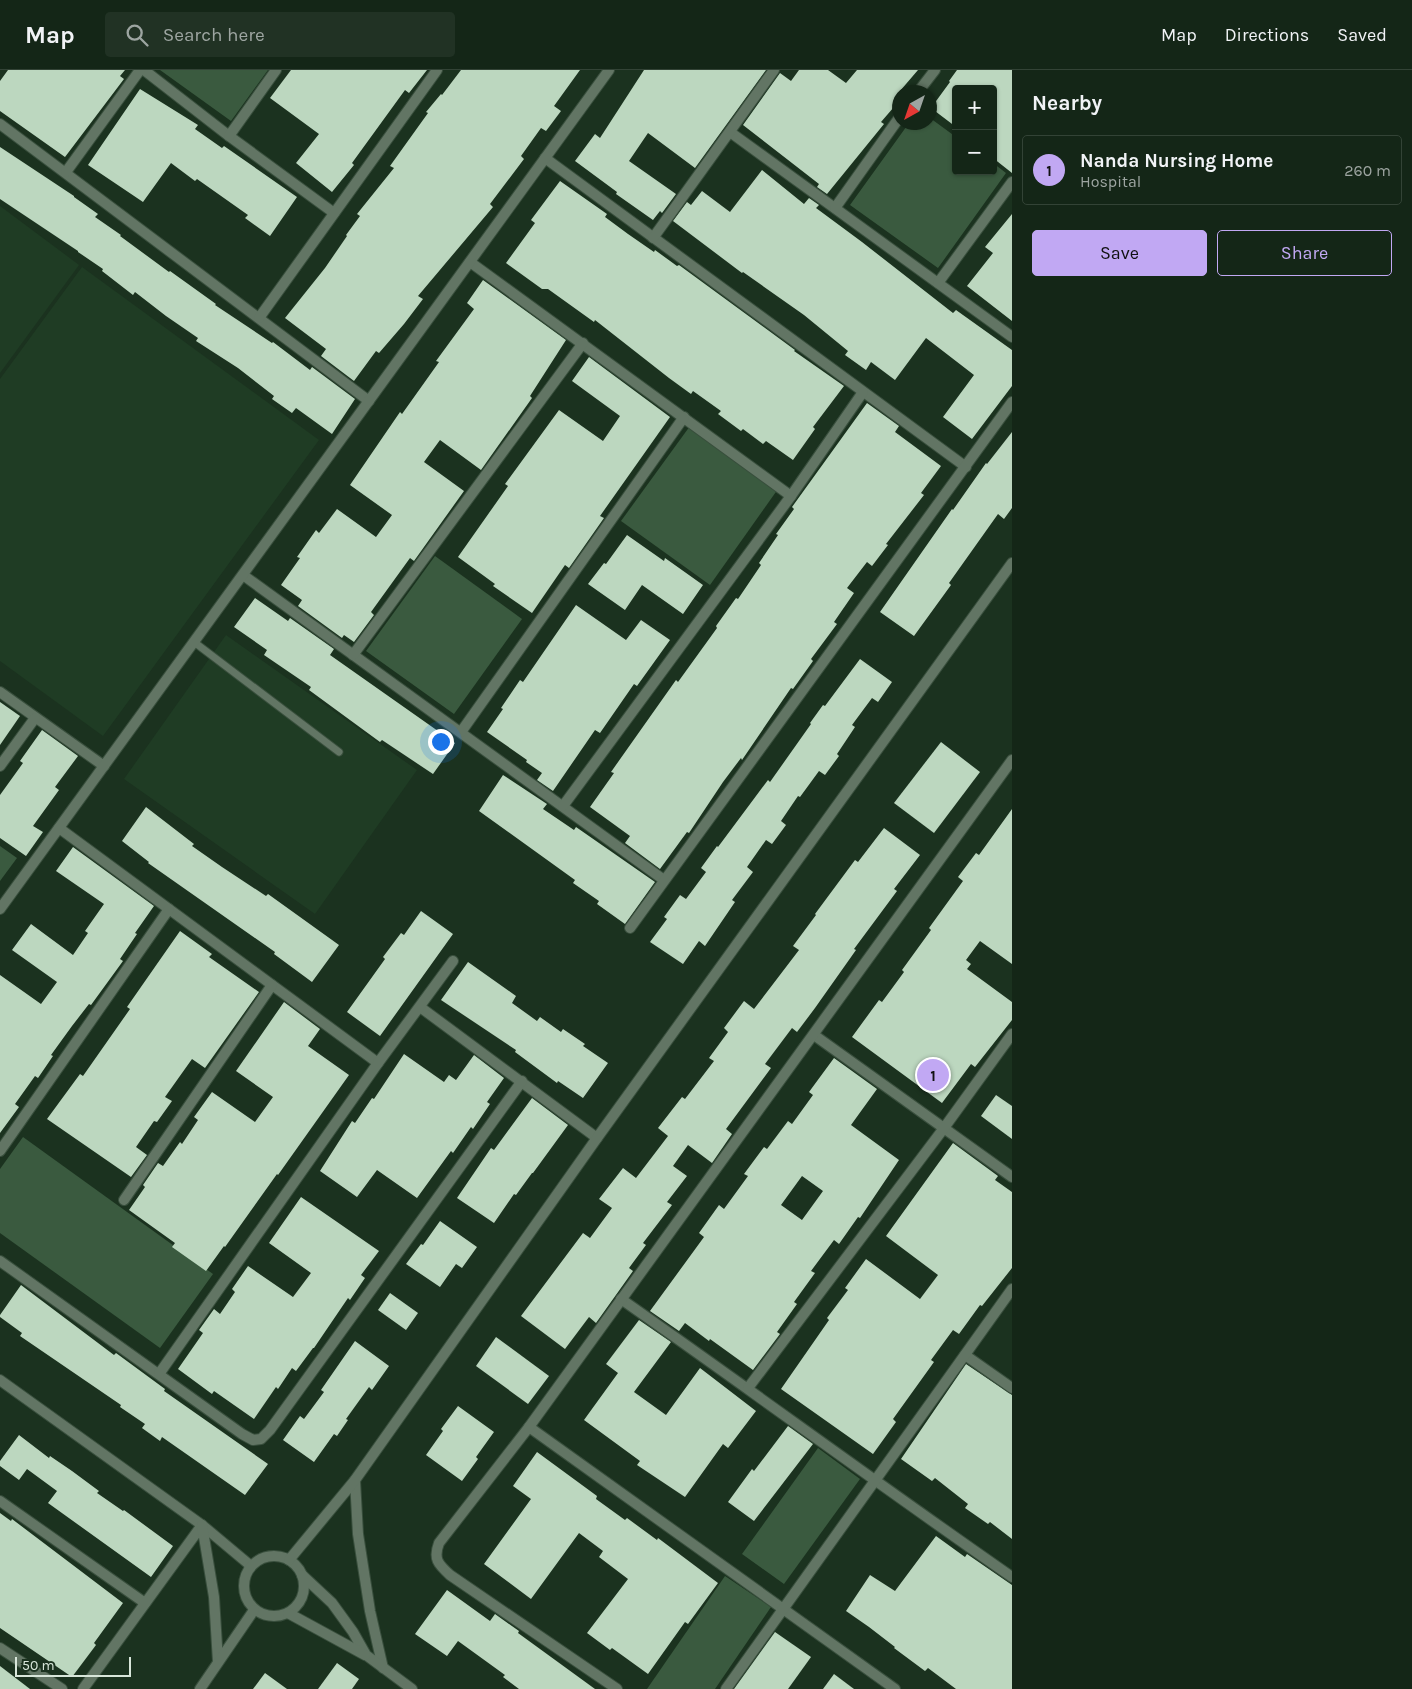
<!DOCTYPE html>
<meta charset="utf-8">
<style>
:root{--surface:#142617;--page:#213224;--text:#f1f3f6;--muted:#9da5a1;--line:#334336;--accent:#c1a8f3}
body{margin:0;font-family:Karla,sans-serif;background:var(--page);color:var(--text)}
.controls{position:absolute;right:15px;top:15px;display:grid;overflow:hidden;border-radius:5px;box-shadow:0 1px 4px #0004}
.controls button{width:45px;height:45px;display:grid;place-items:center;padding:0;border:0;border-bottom:1px solid var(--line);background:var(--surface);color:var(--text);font:25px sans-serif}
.compass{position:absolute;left:892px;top:15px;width:45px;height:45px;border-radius:50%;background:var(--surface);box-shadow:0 1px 4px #0004;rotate:220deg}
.scale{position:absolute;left:15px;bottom:12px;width:116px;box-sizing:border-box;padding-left:5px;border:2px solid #d8e6da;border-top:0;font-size:14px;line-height:18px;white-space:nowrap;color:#d8e6da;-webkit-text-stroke:4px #1b321f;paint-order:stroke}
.you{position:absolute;left:440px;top:671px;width:18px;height:18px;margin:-12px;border:4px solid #fff;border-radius:50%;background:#1a73e8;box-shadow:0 0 0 8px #1a73e833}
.badge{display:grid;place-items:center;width:32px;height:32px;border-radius:50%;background:var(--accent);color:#111;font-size:16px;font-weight:700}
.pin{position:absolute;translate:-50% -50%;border:2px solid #fff;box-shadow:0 1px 5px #0006}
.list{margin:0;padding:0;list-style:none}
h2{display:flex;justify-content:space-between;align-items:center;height:65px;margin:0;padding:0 20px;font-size:21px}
h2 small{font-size:16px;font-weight:400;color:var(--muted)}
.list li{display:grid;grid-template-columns:32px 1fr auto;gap:15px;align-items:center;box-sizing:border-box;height:70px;margin:0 10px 10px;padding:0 10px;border:1px solid var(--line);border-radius:5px}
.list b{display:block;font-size:19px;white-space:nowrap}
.list p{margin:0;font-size:16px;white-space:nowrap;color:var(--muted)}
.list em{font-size:16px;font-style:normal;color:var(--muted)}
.actions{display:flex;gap:10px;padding:15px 20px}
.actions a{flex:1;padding:11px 0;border:1px solid var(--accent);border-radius:5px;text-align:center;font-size:18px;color:var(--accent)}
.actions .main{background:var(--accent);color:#111}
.icon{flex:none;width:28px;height:28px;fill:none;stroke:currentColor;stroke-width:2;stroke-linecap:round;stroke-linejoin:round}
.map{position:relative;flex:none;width:1012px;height:1619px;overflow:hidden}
header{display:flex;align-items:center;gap:30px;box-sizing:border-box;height:70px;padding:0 25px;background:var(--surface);border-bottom:1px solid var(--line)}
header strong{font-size:24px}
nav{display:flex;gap:28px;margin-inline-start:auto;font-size:18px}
.search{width:350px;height:45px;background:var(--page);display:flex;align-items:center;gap:12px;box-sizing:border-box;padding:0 18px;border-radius:5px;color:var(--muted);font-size:19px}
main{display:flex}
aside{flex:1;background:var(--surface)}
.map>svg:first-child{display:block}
</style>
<header>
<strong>Map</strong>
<div class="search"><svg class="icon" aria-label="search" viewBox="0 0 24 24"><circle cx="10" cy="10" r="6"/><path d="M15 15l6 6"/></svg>Search here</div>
<nav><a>Map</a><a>Directions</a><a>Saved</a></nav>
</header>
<main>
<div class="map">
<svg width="1012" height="1619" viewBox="0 0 1012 1619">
<rect width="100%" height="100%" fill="#1b321f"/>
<g fill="#1f3c24">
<path d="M0,136l79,59 -79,108z"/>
<path d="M82,197l237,173 -216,296 -103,-75v-282z"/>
<path d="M226,565l191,135 -102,144 -191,-135z"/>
</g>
<g fill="#3a5a3f">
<path d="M160,0h108l-37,51z"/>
<path d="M930,48l26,19v34h37v-8l13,10 -68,95 -88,-63 59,-82 20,-1z"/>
<path d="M690,356l88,63 -68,96 -89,-64z"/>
<path d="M435,486l87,63 -68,95 -88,-63z"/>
<path d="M0,776l17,12 -17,23z"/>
<path d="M23,1067l190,137 -53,74 -160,-115v-64z"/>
<path d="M818,1378l42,31 -76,105 -42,-30z"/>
<path d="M725,1506l46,31 -56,82h-68z"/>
</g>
<g fill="#bcd7bf" fill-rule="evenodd">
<path d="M8,0h117l-5,6 4,3 -59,78 -65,-46v-30z"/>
<path d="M291,0h136l-18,23 -4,-3 -53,73 2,2 -22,27 -36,-29 23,-29 -49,-36z"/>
<path d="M461,0h119l-26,36 7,5 -15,20 -5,-3 -20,28 3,3 -34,45 3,3 -75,89 5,3 -19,25 -25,29 -3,-2 -22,30 -33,-25 5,-7 -41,-31 40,-50 22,-32 -1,-1 14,-19 -3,-2 37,-46 -4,-2 38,-53 -2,-1 15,-18 1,1z"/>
<path d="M644,0h122l-71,98 -47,-35 -19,28 47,33 -14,19 -2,-2 -7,9 -37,-26 1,-2 -42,-31 20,-27 5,4z"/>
<path d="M799,0h29l18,13 11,-13h61l-18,21v9l-19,22 3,2 -57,70 -10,-7 2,-3 -76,-59 37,-52 11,8z"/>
<path d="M957,0h55v103l-19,-15v-69h-37v38l-25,-19 19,-26 -1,-1z"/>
<path d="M140,19l58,36 -3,4 27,19 2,-2 73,51 -27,39 -25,-18 3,-3 -51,-36 -2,2 -24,-18 -28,39 -55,-37z"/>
<path d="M0,77l74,49v1l24,17 -3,3 26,18 -1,1 49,36 1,-1 46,33 -1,1 57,38 1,-1 37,28 2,-3 43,32 -23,35 -36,-26 -4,5 -20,-14 2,-3 -36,-28 -42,-27 2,-3 -32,-22 -31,-24 -2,3 -31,-24 1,-2 -25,-17v-1l-78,-52z"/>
<path d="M762,100l42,34 5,-6 10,7 -3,3 46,34 91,71 3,-3 56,40v36l-40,53 -29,-22 31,-42 -48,-37 -31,42 -24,-18 -5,8 -21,-15 3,-4 -44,-36 -61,-43 -1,1 -69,-52 14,-19 4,3 11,-14 28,21z"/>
<path d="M560,111l47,33 -2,3 23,17 26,18 1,-2 22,16 2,-1 116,85 -1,1 50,35 -31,41 2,2 -22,31 -27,-19 -3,3 -20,-15 -2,2 -23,-17 3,-3 -28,-20 -2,3 -22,-16 -74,-58 -1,2 -46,-33h-6l-36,-26 29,-40 -4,-3z"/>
<path d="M1012,144v107l-45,-35 26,-33 -8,-6z"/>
<path d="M483,210l83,60 -36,56 2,2 -51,72 -41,-30 -16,22 40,29 -50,70 -4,-3 -39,54 3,3 -20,27 -10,-7 -2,3 -44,-32 4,-6 -21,-15 19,-27 -3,-1 19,-27 3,3 18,-24 39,28 16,-22 -42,-30 50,-73 2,2 37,-52 -3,-1 38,-52 -7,-6z"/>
<path d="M589,287l81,60 -70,99 4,2 -35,50 -4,-3 -33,48 -39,-27 2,-2 -37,-27 50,-71 -3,-2 54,-74 44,31 17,-25 -48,-35z"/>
<path d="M867,333l32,23 -4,6 46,34 -20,27 3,2 -38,49 2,1 -16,21 -5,-4 -20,26 7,5 -20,29 3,2 -26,35 2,2 -20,28 -2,-1 -49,72 -1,-2 -18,24 -34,51 -2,-1 -27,37 -35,-26 5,-7 -40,-29 24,-34 -3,-1 65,-92 2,2 39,-54 -1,-2 20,-28 2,1 23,-34 -2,-2 19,-28 -2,-1 18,-25 -2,-2z"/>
<path d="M1012,362v76l-8,11 -6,-5 -49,69 2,2 -37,51 -34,-24 72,-103 1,1 33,-47 1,1z"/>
<path d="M627,465l37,26 1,-3 38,27 -20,29 -41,-29 -17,25 -37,-26 16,-21 2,1z"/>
<path d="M255,528l33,23 2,-3 44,31 -4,6 125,88 -22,31 -51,-34 -2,2 -71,-52 2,-3 -47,-32 3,-5 -33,-23z"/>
<path d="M576,535l50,35 15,-20 29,20 -33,46 -3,-2 -34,49 -5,-3 -42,61 -16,-11 5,-7 -16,-11 1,-2 -40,-28 16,-23 -2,-1 19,-28 3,2z"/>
<path d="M860,589l32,23 -14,20 -6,-4 -20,27 3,2 -18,27 2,2 -14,19 -6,-4 -19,26 -2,-1 -17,25 5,4 -14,19 -6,-4 -19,27 6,5 -21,28 3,2 -30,44 -6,-5 -16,23 -33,-22 17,-23 -3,-2 16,-22 6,4 20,-27 -5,-4 16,-22 1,1 50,-67 2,2 41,-58 -1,-1 13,-18 2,1z"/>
<path d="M0,632l20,14 -20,29z"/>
<path d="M42,660l36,26 -23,31 4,3 -26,36 10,6 -17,24 -26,-18v-43l23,-32 -3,-2z"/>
<path d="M941,672l39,30 -46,61 -40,-30z"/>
<path d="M503,705l44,29 -4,5 31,21 2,-3 79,55 -30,42 -28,-20 2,-3 -26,-18 2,-3 -96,-69z"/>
<path d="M146,737l48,37 -2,2 30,21 44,29 2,-2 71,51 -27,37 -38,-28 1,-2 -127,-89 1,-1 -27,-21z"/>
<path d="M1012,739v155l-32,-23 -14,19 5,4 -4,5 45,33v18l-37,47 -4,-3 -29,39 -90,-66 27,-37 3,2 22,-30 -2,-2 29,-40 -2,-2 34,-47 -5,-4 18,-24 3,2z"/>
<path d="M884,758l36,27 -26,34 3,2 -43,58 2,1 -41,58 -18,24 -5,-4 -27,36 6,4 -45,61 6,5 -20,29 -24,-18 -15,21 14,10 -20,26 5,3 -29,38 3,2 -17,23 4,3 -37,52 -7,-6 -24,32 -44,-33 62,-83 7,5 22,-30 -13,-9 24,-31 13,10 32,-42 -10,-8 24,-31 3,2 29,-38 -5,-3 19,-26 -4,-4 20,-27 10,8 45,-59 -6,-4 23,-31 -1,-1 40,-54 3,2z"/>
<path d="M73,777l81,59 -19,27 2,1 -17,25 3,2 -32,44 -2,-1 -17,22 -21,29 2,1 -15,22 -3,-2 -20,28 4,3 -19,26v-158l41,29 16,-22 -45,-32 19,-26 42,31 15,-22 -3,-2 19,-27 -48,-33z"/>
<path d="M421,841l32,23 -73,102 -33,-24 38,-53 -2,-2 18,-24 3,2z"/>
<path d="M180,861l32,23 -3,3 50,35 -54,76 -13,-9 -27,38 7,4 -15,21 -3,-1 -18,26 11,8 -16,22 -84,-58 33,-45 3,2 47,-67 -3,-2z"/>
<path d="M468,892l48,34 -4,7 25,18 3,-4 21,15 2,-3 22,15 -2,2 25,17 -25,35 -25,-17 -1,2 -42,-31 1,-2 -75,-50z"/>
<path d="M284,932l36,27 -12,17 41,29 -71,100 -1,-1 -52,73 -1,-1 -18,25 -34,-24 3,-4 -46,-33 16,-23 -2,-2 15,-22 5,3 17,-24 2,2 16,-24 -4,-3 18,-25 43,30 18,-25 -37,-26z"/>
<path d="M404,984l40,28 5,-7 7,5 18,-25 30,23 -17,24 3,2 -17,25 -2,-2 -18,26 -2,-2 -34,47 -40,-28 -20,27 -37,-26 32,-50 3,2 17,-25 2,1z"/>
<path d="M834,988l43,31 -26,36 48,35 -39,58 -2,-1 -19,27 -5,-4 -23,31 4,2 -21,29 3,2 -20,28 3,2 -27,36 -43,-31 -1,2 -24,-18 -6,8 -29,-20 54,-74 -5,-4 20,-28 5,4 24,-33 -4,-2 20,-27 3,2 21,-28 4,3 21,-29 -4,-3zM802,1106l21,15 -21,29 -21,-15z"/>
<path d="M996,1025l16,11v33l-31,-23z"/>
<path d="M532,1028l36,27 -35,48h-1l-16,22 -2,-1 -20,29 -37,-25 34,-50 3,2z"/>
<path d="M953,1073l45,33 -3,4 17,12v76l-30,38 -2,-1 -21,29 -6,-4 -22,30 3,2 -41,57 3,3 -23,32 -92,-65 48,-69 -2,-2 21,-28 -3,-2 21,-29 54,40 18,-24 -52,-39z"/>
<path d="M301,1127l78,54 -18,24 4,3 -15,22 -2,-2 -34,50h-1l-17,23 -4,-3 -14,21 -2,-2 -22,32 -40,-28 -2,3 -34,-25 25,-36 -4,-3 15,-21 6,5 15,-22 -3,-3 16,-23 45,31 18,-24 -42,-30z"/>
<path d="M440,1151l37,26 -15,21 -6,-4 -16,23 -34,-23 15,-20 2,1z"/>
<path d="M21,1215l93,70 2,-2 49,36 -1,2 104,73 -23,31 -83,-58 -2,4 -18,-13 3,-4 -25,-17 1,-2 -101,-69 2,-3 -22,-16v-2z"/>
<path d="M390,1223l28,20 -12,17 -28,-20z"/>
<path d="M639,1250l32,22 -37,50 32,23 34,-47 56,43 -28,37 -5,-4 -38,53 -48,-32 3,-4 -56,-41 34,-47 -12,-9z"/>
<path d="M496,1267l53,39 -21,28 -52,-38z"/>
<path d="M355,1271l34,25 -17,24 -3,-3 -23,32 2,1 -11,16 -3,-2 -20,28 -31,-22 17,-24 4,3 20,-27 -3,-2z"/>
<path d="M966,1294l46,31v144l-22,-17 -2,2 -23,-16 3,-4 -33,-26 -3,3 -31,-22z"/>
<path d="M458,1336l36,26 -18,25 2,2 -16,22 -36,-26 17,-24 -2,-2z"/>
<path d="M788,1356l25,18 -59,77 -26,-19 24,-33 2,2z"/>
<path d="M19,1365l30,23 1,-2 22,15 27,20 -2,2 26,18 1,-1 49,36 -22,31 -103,-74 9,-12 -30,-22 -8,11 -19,-14v-5z"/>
<path d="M537,1382l60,44 -1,3 29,21 2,-2 30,22 1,-2 60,45 -30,41 -3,-2 -37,52 -36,-26 -2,2 -23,-17 41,-54 -29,-22 4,-6 -24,-18 -48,66 -47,-35 47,-65 -18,-13z"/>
<path d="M0,1443l11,8 1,-2 111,84 -29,40 2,2 -24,32 -72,-49z"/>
<path d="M936,1466l29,21 2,-3 45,31v104h-56l-28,-21 -3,3 -31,-23 1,-1 -26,-20 -23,-16 24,-36 25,16z"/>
<path d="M447,1520l43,31 5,-7 24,17 -1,2 77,56h-76l-16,-12 2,-2 -47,-34 -11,15 -32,-22z"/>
<path d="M775,1562l36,25 -23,32h-54z"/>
<path d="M337,1593l22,16 -7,10h-34z"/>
<path d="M0,1596l30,23h-30z"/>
<path d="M265,1603l22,16h-34z"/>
<path d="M834,1604l20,15h-31z"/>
</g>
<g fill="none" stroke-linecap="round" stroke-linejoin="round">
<defs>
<path id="service" d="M194,572l145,110"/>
<g id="minor">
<path d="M144,0l85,66 105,77"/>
<path d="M918,22l17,-22"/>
<path d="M0,54l369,277"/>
<path d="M730,62l282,205"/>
<path d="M229,66l47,-66"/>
<path d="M545,88l421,309"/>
<path d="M66,102l74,-102"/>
<path d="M835,138l64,-90"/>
<path d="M653,168l121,-168"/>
<path d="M470,192l321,234"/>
<path d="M938,213l74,-101"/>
<path d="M259,248l178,-248"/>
<path d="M243,505l421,305"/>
<path d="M353,585l230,-312"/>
<path d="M0,622l104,74"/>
<path d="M461,662l223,-315"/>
<path d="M0,696l35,-48"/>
<path d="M563,736l228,-310 72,-104"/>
<path d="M59,758l319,235"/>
<path d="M0,839l609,-839"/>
<path d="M630,858l382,-526"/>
<path d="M420,937l177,131"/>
<path d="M814,965l198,142"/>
<path d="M0,1081l169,-242"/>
<path d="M124,1130l148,-215"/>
<path d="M0,1191l242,173 11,6 8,-1 9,-9 252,-349"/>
<path d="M621,1229c131,92 260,187 391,278"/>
<path d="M965,1285l47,33"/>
<path d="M159,1304l219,-311 75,-102"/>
<path d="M748,1318l196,-260 68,-94"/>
<path d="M529,1357l366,262"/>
<path d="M0,1431l145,102"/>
<path d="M0,1578l62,41"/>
<path d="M83,1619l119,-164"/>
<path d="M617,1619l-167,-114c-12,-11 -17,-16 -11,-32l90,-116 483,-667"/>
<path d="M726,1619l286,-400"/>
</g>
<g id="tertiary">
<path d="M0,1310l202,145 49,41"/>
<path d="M355,1410l3,54 12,77 13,57"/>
<path d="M202,1455l12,72 4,65"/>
<circle cx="274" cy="1516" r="30"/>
<path d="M289,1490l66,-80 242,-342 415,-575"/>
<path d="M302,1505l30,28 21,29 13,23 46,34"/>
<path d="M288,1543l77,42"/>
<path d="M200,1619l54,-79"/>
</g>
</defs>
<use href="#service" stroke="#394f3d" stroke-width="9"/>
<use href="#minor" stroke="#394f3d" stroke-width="12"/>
<use href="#tertiary" stroke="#394f3d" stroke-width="12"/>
<use href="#service" stroke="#627564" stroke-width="7"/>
<use href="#minor" stroke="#627564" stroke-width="10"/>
<use href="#tertiary" stroke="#627564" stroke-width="10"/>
</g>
</svg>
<div class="controls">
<button>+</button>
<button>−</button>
</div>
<svg class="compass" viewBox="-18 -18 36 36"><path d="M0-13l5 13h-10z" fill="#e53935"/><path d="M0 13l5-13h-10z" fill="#9da5a1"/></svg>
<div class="scale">50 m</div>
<div class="you"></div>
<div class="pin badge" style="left:933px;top:1005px">1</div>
</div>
<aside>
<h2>Nearby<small></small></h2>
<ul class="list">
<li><span class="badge">1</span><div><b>Nanda Nursing Home</b><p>Hospital</p></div><em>260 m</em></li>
</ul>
<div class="actions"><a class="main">Save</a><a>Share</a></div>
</aside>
</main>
